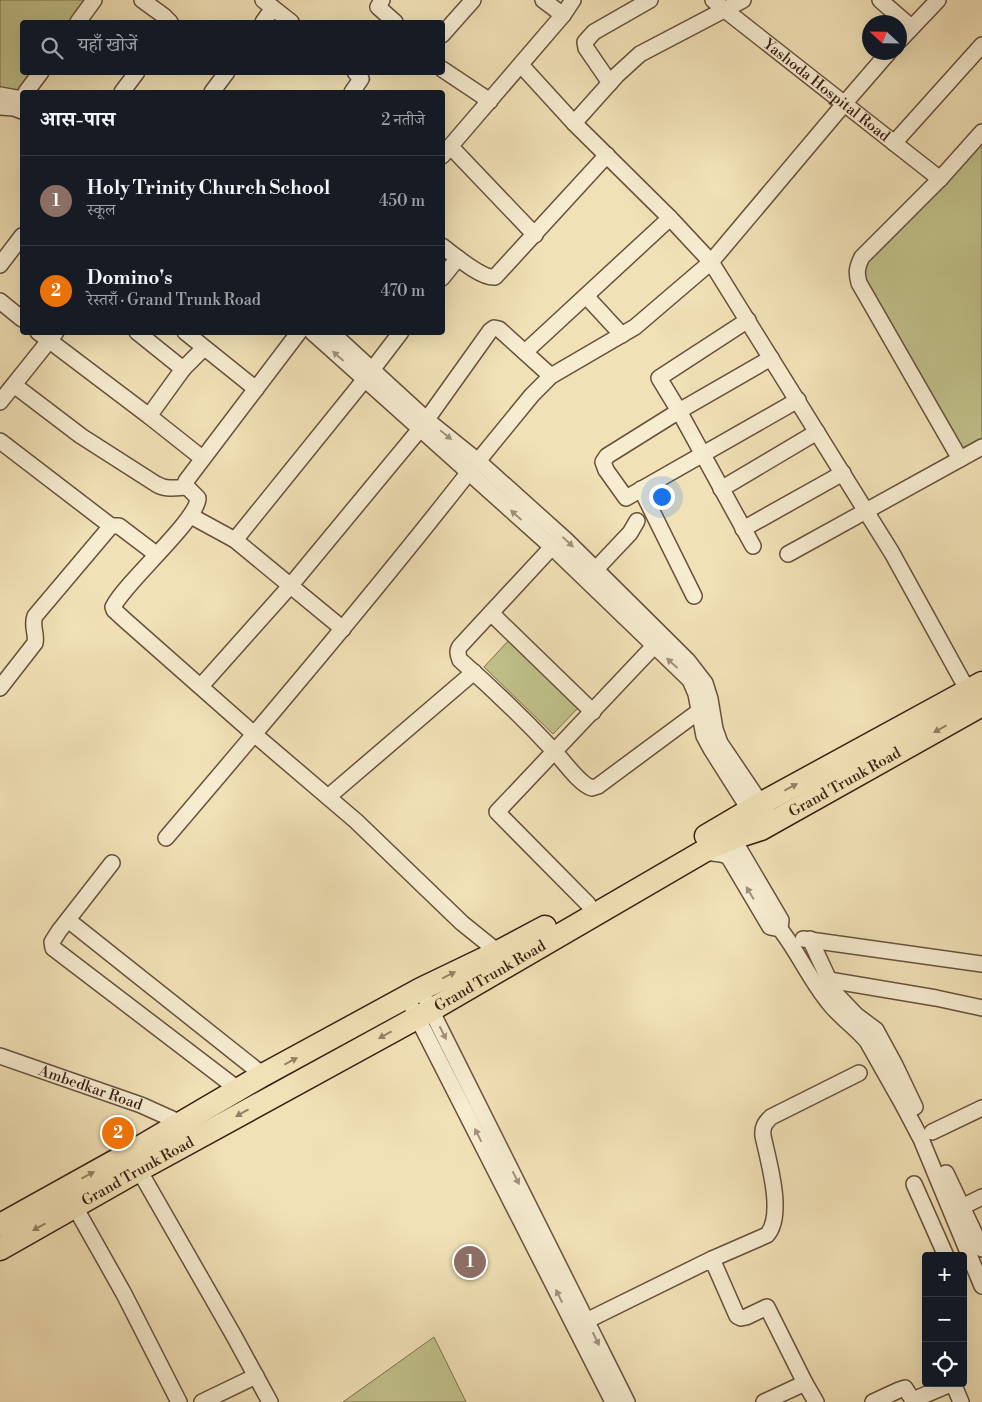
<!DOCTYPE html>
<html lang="hi">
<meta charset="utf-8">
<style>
:root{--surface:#171b24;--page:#20242c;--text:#f1f3f6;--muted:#9ea1a6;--line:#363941;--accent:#c59692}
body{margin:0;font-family:"Libre Bodoni","Noto Serif Devanagari",serif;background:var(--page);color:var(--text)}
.controls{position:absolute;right:15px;bottom:15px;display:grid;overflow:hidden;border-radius:5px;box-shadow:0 5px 20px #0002}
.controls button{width:45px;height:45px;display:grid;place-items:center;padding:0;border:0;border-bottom:1px solid var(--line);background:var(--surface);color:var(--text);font:25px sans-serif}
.compass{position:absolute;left:862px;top:15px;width:45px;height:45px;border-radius:50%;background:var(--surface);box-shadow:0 5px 20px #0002;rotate:292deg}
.you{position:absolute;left:661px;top:496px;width:18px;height:18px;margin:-12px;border:4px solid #fff;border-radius:50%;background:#1a73e8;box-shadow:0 0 0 8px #1a73e833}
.badge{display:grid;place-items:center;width:32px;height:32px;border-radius:50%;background:var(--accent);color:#fff;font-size:16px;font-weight:700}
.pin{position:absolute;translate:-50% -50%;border:2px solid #fff;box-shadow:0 1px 5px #0006}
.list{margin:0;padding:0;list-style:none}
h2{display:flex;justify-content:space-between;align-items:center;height:65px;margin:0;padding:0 20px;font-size:21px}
h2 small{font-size:16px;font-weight:400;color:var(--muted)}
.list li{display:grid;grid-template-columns:32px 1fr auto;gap:15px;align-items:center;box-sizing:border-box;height:90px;padding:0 20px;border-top:1px solid var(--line)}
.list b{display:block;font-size:19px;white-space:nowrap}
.list p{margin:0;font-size:16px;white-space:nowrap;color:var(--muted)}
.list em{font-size:16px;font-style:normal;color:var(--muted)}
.icon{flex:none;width:28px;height:28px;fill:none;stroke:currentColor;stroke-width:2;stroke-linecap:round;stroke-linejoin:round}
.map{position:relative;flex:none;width:982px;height:1402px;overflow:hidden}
.search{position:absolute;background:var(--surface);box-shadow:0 5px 20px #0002;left:20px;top:20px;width:425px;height:55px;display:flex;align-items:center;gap:12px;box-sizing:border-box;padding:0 18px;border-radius:5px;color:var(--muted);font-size:19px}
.panel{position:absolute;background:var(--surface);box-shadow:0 5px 20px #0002;left:20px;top:90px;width:425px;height:245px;border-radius:5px}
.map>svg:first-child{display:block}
</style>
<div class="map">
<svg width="982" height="1402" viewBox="0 0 982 1402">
<rect width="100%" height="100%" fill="#f1e1b6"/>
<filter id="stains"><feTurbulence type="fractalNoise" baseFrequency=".004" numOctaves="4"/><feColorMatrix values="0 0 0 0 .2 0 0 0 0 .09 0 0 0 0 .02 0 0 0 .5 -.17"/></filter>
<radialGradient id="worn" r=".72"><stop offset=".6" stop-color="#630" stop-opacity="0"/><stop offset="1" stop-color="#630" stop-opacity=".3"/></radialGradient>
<g fill="#c0c18a" stroke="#7d7050">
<path d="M0,0h93l-16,22h-55v50l19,1 -15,19h-26z"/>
<path d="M982,132v311l-22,16 -103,-193z"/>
<path d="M509,640l70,67 -26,27 -69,-67z"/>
<path d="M434,1337l32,65h-123z"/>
</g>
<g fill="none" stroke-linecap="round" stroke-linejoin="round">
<defs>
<g id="minor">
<path d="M142,0l22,16 6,6"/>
<path d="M263,0l28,22"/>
<path d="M382,0l-4,7 17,15"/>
<path d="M543,0l20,15"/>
<path id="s1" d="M713,0l12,10 215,169"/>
<path d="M880,0l31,27"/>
<path d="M78,22l16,-22"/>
<path d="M263,22l10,-14"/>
<path d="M442,35l31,-35"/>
<path d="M900,40l38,-40"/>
<path d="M521,65l53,58 96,95 41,44 181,291 76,138"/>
<path d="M442,69l48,32"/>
<path d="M610,83l-24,-35 -1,-6 9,-10 56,-32"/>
<path d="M26,92l15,-20"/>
<path d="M122,92l15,-20"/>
<path d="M212,92l15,-20"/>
<path d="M352,92l9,-13 -6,-7"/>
<path d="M0,95l22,4"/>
<path d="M0,107l14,1 8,3"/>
<path d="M574,123l43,-48 23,-21 103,-54"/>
<path d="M894,143l88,-98"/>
<path d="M451,147l84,88"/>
<path d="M442,156l121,-141 10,-15"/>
<path d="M442,246c12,9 40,33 53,31l112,-122"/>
<path d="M0,265l22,-29"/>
<path d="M442,278l16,-20"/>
<path d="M586,296l36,39"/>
<path d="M0,301l22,18"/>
<path d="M748,320l-89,58 20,33 74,135"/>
<path d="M38,332l111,84 53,42"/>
<path d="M137,332l46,37"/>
<path d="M185,332l71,57"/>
<path d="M299,332l-113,149 1,6 11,11c0,22 -72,83 -85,109l1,3 12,11 128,113 102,87 106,102 36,29"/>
<path d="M312,332l240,215 138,133 6,14 8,42 7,13 43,68"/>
<path d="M331,332l96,88 51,41 88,79 122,121 17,22 5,16 5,30 5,14 46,68"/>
<path d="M525,352l145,-134"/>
<path d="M771,358l-92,53 -72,45 -4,6 3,8 20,28 172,-98"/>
<path d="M372,370l29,-38"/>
<path d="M14,385l67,51 75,48c10,6 20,4 31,3"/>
<path d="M0,402l56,-70"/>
<path d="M149,416l34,-47 21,-21"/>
<path d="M0,441l111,85"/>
<path d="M960,459l-101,-176c-3,-11 -2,-16 3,-26l78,-78 42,-47"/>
<path d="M478,461l54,-66 19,-19 84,-49 76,-65 133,-158 45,-52"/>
<path d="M641,489l53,107"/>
<path d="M721,489l96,-57"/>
<path d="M191,516l44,24 108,89"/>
<path d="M743,529l100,-56"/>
<path d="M235,540l130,-161"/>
<path d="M552,547l-90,97c-5,5 -5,9 -2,16 33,29 64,59 94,91 10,10 25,33 38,37l6,-2 108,-80"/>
<path d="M788,554l194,-107"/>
<path d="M596,569l34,-36 7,-12"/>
<path d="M491,613l102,99"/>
<path d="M201,686l90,-101 129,-156 70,-98 4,-3 5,1 52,47"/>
<path d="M0,688l35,-45c2,-10 -4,-17 0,-27l76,-90h8l37,28"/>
<path d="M328,797l146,-125"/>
<path d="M728,830l53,90 -1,9"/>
<path d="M166,838c103,-121 205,-241 303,-366"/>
<path d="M704,852l17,2 7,2 42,71 10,2c18,23 30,51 49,74 11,14 26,24 38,38l35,62 19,36 61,147"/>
<path d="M112,863l-53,68 -7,11 1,6 186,142"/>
<path d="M588,904l-91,-92 157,-166"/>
<path d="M68,920l195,155"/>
<path d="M803,939l179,25"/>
<path d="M810,939l25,54 21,22 20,15 19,35 20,42"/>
<path d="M829,980l107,18 46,10"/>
<path d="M427,1002l200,400"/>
<path d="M413,1009l200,393"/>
<path id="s2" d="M0,1056l141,49 40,18 2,5"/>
<path d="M932,1132l50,-24"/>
<path d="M139,1170l95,166 36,66"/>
<path d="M946,1173l36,76"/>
<path d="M914,1184l32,72"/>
<path d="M75,1207l49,87 55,108"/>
<path d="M962,1207l20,-10"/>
<path d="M712,1259l55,-24c18,-20 1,-75 -4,-99 -1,-9 2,-13 8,-19l88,-44"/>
<path d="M580,1324l132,-65 25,57 4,2 5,-1 21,-10 38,76 -41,19"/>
<path d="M805,1383l11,19"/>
<path d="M913,1400l40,-17 8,19"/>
<path d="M202,1402l54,-26"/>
<path d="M873,1402l26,-12 6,-2 9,14"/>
</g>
<g id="highway">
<path d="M706,836l56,-33 220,-120"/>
<path d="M0,1225l135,-75 128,-75 158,-86 77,-37 47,-25"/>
<path id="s3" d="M0,1249l139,-79 292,-160 275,-160 27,-12 28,-9 221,-124"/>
</g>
</defs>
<use href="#minor" stroke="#68503d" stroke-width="18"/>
<use href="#highway" stroke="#3a1f15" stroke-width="25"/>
<use href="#minor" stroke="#f6ecd0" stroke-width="15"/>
<use href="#highway" stroke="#f1e1b6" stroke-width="22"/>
</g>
<defs><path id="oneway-solid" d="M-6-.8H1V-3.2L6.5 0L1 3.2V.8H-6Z" transform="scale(1.25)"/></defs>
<g fill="#a1907c">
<use href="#oneway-solid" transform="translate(338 356) rotate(-139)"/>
<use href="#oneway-solid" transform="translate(446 435) rotate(39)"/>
<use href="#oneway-solid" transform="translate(516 515) rotate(-138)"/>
<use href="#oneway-solid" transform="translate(568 542) rotate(43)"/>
<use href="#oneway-solid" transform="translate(672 663) rotate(-138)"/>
<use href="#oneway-solid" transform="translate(750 893) rotate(-121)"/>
<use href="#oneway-solid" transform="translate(443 1033) rotate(63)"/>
<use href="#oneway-solid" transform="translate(478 1135) rotate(-117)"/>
<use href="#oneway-solid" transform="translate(516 1178) rotate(63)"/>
<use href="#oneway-solid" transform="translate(559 1296) rotate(-116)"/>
<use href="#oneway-solid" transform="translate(596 1339) rotate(64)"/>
</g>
<g fill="#968066">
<use href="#oneway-solid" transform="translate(940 729) rotate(151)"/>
<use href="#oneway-solid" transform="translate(791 787) rotate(-28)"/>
<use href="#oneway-solid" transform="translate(449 975) rotate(-26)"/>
<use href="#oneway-solid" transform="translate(385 1035) rotate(151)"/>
<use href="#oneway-solid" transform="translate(291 1061) rotate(-28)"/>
<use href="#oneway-solid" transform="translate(242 1113) rotate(151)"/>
<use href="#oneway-solid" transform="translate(88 1175) rotate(-28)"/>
<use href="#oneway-solid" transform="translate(39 1227) rotate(151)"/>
</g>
<g text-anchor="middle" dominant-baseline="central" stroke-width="4" stroke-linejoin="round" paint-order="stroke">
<g font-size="15" fill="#3a1f15" stroke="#f6ecd0">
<text stroke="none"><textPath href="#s1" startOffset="145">Yashoda Hospital Road</textPath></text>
<text stroke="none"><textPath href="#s3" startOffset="966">Grand Trunk Road</textPath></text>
<text stroke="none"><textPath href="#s3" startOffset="561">Grand Trunk Road</textPath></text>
<text stroke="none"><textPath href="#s2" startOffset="96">Ambedkar Road</textPath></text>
<text stroke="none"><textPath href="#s3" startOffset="158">Grand Trunk Road</textPath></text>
</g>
</g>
<rect width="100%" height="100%" filter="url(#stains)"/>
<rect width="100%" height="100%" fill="url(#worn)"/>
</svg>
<div class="controls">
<button>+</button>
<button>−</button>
<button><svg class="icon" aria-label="locate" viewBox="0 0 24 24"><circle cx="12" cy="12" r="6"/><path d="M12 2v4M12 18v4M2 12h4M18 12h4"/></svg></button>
</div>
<svg class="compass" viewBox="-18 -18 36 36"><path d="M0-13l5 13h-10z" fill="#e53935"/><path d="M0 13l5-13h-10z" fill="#9ea1a6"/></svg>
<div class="you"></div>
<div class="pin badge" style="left:470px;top:1262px;background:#8d6e63">1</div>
<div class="pin badge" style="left:118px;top:1133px;background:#e8710a">2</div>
<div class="search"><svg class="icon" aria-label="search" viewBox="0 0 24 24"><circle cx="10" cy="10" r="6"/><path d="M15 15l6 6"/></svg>यहाँ खोजें</div>
<section class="panel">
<h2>आस-पास<small>2 नतीजे</small></h2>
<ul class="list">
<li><span class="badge" style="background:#8d6e63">1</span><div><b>Holy Trinity Church School</b><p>स्कूल</p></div><em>450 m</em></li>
<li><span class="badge" style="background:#e8710a">2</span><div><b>Domino's</b><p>रेस्तराँ · Grand Trunk Road</p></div><em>470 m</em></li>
</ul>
</section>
</div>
